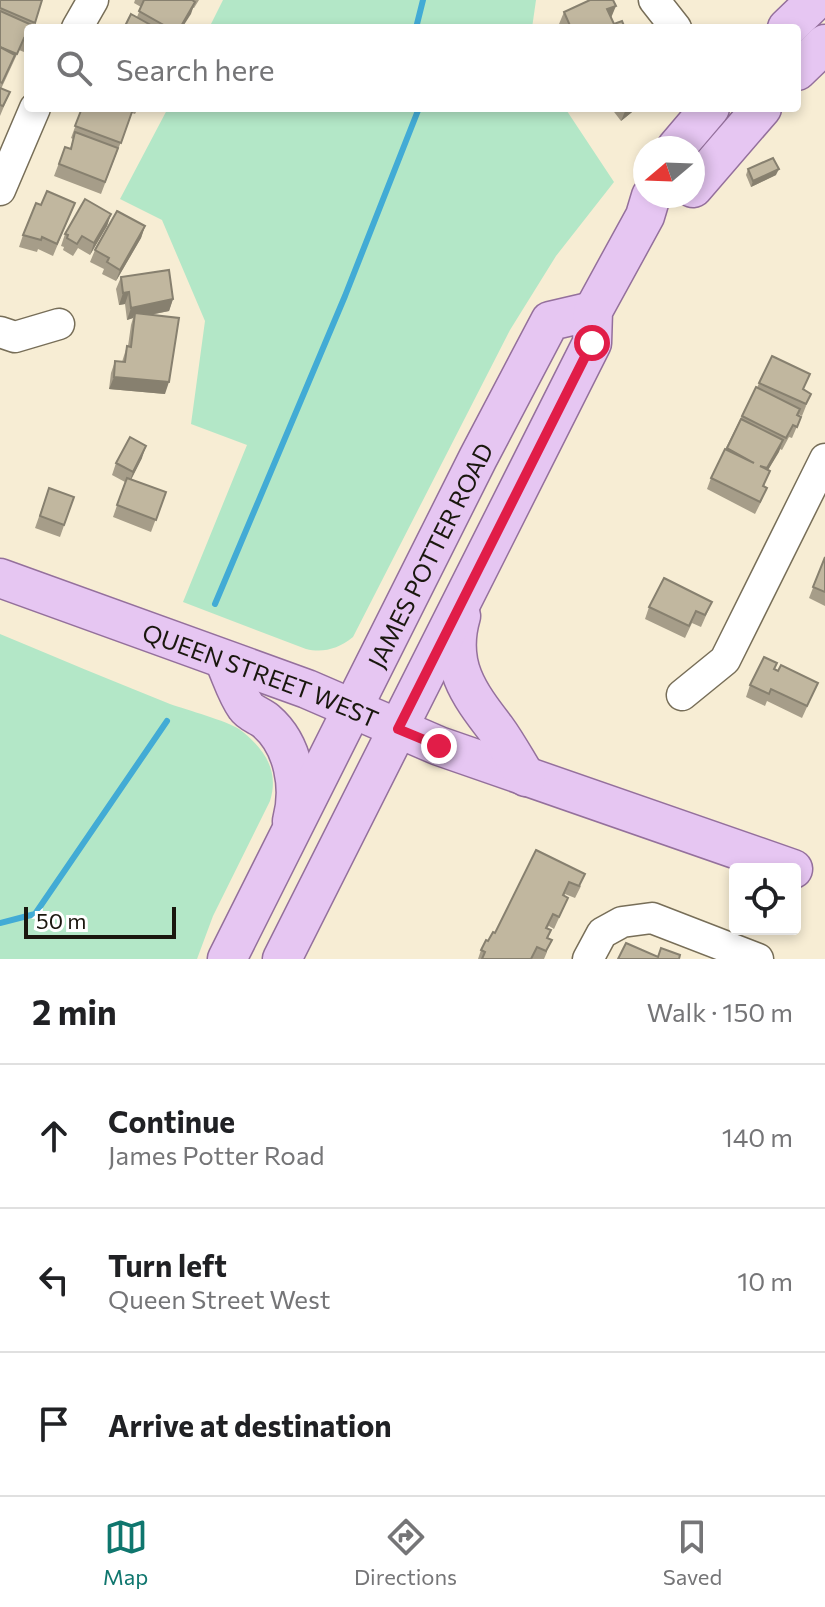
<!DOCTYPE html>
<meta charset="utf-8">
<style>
:root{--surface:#fff;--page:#f2f2f2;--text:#202124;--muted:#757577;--line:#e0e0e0;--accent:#0f766e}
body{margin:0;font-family:Commissioner,sans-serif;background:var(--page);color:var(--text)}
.controls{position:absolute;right:24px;bottom:24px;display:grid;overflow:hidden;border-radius:8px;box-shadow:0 4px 12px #0003}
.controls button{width:72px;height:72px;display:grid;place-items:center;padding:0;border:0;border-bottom:2px solid var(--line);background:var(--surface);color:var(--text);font:40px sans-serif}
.compass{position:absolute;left:633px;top:136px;width:72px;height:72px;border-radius:50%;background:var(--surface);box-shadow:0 4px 12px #0003;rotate:251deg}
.scale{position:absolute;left:24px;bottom:20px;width:152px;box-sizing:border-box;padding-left:8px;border:4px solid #1a170e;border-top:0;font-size:22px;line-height:28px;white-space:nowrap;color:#1a170e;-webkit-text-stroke:6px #fff;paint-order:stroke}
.stop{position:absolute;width:24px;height:24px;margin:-18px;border:6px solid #e11d48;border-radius:50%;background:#fff}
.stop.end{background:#e11d48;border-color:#fff;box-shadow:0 2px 8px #0008}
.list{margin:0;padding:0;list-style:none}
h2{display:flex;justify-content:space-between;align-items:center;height:104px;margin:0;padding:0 32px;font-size:34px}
h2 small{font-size:26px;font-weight:400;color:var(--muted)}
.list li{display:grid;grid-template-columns:52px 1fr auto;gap:24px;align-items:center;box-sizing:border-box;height:144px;padding:0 32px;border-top:2px solid var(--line)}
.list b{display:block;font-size:30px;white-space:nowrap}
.list p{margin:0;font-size:26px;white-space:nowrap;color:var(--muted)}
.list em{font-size:26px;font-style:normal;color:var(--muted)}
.icon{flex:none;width:44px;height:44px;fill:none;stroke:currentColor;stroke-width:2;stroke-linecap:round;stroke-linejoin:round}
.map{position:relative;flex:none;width:825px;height:959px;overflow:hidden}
.search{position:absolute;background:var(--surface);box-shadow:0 4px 12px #0003;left:24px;right:24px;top:24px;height:88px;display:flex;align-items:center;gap:20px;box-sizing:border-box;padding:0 28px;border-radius:8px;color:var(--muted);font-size:30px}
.sheet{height:536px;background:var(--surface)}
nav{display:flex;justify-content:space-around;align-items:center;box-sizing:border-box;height:112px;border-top:2px solid var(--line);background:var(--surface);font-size:22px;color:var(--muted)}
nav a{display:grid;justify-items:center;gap:4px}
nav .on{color:var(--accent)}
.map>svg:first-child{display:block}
</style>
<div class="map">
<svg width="825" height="959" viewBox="0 0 825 959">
<rect width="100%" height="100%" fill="#f7edd4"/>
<g fill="#b3e7c7">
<path d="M223,0h313l-4,28h-323z"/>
<path d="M168,108h397l49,74 -58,74 -46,74 -157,307c-15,12 -30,16 -47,12l-123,-47 64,-157 -56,-21 14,-103 -43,-101 -42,-21z"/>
<path d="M0,634c57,24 113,47 170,70 17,6 57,17 69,25 24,18 41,41 31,72l-57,115 -16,43h-197z"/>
</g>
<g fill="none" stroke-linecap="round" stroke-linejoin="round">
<g stroke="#42abd5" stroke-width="6">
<path d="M416,28l7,-28"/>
<path d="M215,604l130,-308 74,-188"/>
<path d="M0,923l35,-9 132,-193"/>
</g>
<defs>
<g id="minor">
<path d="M654,0l22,28"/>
<path d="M77,28l16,-28"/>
<path d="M0,190l35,-82"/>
<path d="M0,332l15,5 44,-13"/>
<path d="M682,695l43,-35 100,-201"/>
<path d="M588,959l14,-26 20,-11 30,-4 106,41"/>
</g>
<g id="major">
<path d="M787,28l29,-28"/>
<path d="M797,71l28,-27"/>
<path d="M676,148l34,-40"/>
<path d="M693,188l69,-80"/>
<path id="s1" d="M0,578l307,111 132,57 354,123"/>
<path d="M461,616c-14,48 7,77 35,113 11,15 20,32 30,48"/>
<path d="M224,660c7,15 12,33 22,47 4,6 14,9 20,14 28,24 35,67 26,100"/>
<path id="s2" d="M227,959l251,-501 72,-137 43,-10"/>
<path d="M282,959l310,-616 1,-32 52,-95 6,-20"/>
</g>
</defs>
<use href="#minor" stroke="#776e58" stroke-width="33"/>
<use href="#major" stroke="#94709c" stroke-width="41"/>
<use href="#minor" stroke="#fff" stroke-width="30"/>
<use href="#major" stroke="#e6c6f2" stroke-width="38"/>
</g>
<g fill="#a69d89">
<path d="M0,0h42l-18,52 -5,-2 -18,39 9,3 -10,24z"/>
<path d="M135,0h64l-5,8h-1l-11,20h-58l13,-11 4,-10 -7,-4z"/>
<path d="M564,12l47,6 3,6 11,4h-64l-2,-4z"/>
<path d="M82,108l7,1 1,-1h48l-3,6 -3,-1 -31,81 -47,-18 11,-29 5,2 3,-10 -2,-1z"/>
<path d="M611,108h26l-16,13z"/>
<path d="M748,169l28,6 -25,12 -5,-12z"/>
<path d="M75,203l-22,53 -15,-7 -1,3 -18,-5 4,-12 18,-30z"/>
<path d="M111,214l-4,12 -17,29 -12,-7 -5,8 -10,-6 1,-3 -3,-1 4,-12z"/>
<path d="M145,226l-4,12 -25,43 -14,-7 2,-5 -14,-7 5,-12z"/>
<path d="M121,277l52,22 -4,12 -19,4 15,79 -56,-5 2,-16 4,-12 7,1 5,-16h1l3,-21 2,-7 -6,2 -2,-16 -6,1 -3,-16z"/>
<path d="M759,383l45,7 2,16 -4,10 -4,-2 3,3 -9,21 -3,-1 -7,13 -2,-1 -12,21 -4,17 -2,13 -7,14 -48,-25 4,-11 45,-91 1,1z"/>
<path d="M142,458l-11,21 35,13 -15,40 -38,-15 12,-35 -13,-7 4,-12z"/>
<path d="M49,488l25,9 -14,40 -25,-9z"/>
<path d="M825,557v49l-16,-8z"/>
<path d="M712,602l-11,25 -9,-4 -7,15 -40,-19 4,-12z"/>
<path d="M777,663l-3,6 44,14 -16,35 -35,-17 -2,5 -19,-9 4,-12z"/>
<path d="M536,850l45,36 -6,12 -10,-4 -1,2 4,2 -14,31 -5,-3 -2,2v24l-3,7h-66l3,-9 14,-17z"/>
</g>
<g fill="#87806f">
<path d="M195,2l-4,12 -9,14h-2z"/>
<path d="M616,6l-5,12 -4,-9z"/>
<path d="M626,108h11l-16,13 5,-12z"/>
<path d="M779,169l-3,6 -25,12 2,-6z"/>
<path d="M111,214l-4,12 -17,29 4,-12z"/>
<path d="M145,226l-4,12 -25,43 4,-11z"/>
<path d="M129,292l-4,12 -6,1 4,-12z"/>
<path d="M173,299l-4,12 -35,7 1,-5 -2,5 -6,2 4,-12z"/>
<path d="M114,377l55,5 -4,12 -56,-5z"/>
<path d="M783,440l-4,12 -17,28 5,-12z"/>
<path d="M146,446l-4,12 -13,26 4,-12z"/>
</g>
<g fill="#c1b79f" stroke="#87806f" stroke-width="2">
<path d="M0,0h42l-7,23 -35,-15z"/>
<path d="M144,0h48l3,2 -15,26h-11l-30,-17z"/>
<path d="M590,0h23l3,6 -9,3 7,15 8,-3 3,7h-54l-7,-16z"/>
<path d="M0,11l34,15 -1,2h-5v12l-4,-2 -7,16 -17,-7z"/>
<path d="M131,14l25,14h-32z"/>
<path d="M0,47l15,8 -13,28 -2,-1z"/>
<path d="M0,88l10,4 -7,14 -3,-1z"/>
<path d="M82,108l7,1 1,-1h40l3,1 -12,34 -46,-17z"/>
<path d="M75,132l43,16 -13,34 -46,-18 6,-17 6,2z"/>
<path d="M773,158l6,11 -26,12 -5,-12z"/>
<path d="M47,191l28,12 -18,41 -15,-7 -1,3 -18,-5 13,-32 5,2z"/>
<path d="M85,199l26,15 -17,29 -12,-7 -5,8 -10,-6 1,-3 -3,-1z"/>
<path d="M117,211l28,15 -25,44 -13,-8 2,-4 -14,-8z"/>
<path d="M169,270l4,29 -42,9 -2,-16 -6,1 -2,-16z"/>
<path d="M135,313l44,5 -10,64 -55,-5 1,-16 10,1 2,-16 4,1z"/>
<path d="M772,356l38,18 -7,15 8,5 -5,10 -47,-21z"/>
<path d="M756,387l44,22 -3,6 4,2 -4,10 -4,-2 -7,13 -44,-22z"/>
<path d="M741,419l42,21 -16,28 -7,-2 10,5 -7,15 4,2 -7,14 -49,-24 14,-29 29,14 -27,-15z"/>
<path d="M130,437l16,9 -13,26 -17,-9z"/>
<path d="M127,478l39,14 -10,28 -39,-15z"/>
<path d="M49,488l25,9 -10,28 -24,-9z"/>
<path d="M825,557v35l-12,-5z"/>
<path d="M664,578l48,24 -7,13 -9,-4 -7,15 -40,-19z"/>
<path d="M764,657l13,6 -3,6 4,2 3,-6 37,18 -11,23 -36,-17 -2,5 -19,-9z"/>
<path d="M536,850l49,24 -6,12 -10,-4 -6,13 5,3 -9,19 -6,-3 -7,14 5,2 -4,8 5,2 -6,11 -9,-4 -6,12h-49l3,-7 -4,-2 5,-10 2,1 5,-9 2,1z"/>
<path d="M626,943l32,14 3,-9 19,7 -1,4h-61z"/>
</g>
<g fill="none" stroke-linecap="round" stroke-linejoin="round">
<path stroke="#e11d48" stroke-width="10" d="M439,746l-41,-17 194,-386"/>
</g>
<g text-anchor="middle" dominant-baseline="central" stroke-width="6" stroke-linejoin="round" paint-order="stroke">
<g font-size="24" fill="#1a170e" stroke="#fff">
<text stroke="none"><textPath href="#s2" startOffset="452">JAMES POTTER ROAD</textPath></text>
<text stroke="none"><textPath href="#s1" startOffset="278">QUEEN STREET WEST</textPath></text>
</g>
</g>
</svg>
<div class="controls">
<button><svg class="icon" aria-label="locate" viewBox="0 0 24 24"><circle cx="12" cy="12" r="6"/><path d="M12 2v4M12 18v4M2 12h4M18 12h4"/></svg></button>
</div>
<svg class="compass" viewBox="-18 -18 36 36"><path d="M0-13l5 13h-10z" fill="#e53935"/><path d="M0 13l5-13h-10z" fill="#757577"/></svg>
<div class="scale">50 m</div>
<div class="stop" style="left:592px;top:343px"></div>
<div class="stop end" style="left:439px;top:746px"></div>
<div class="search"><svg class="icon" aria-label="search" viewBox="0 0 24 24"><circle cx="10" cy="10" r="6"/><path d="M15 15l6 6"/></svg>Search here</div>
</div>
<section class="sheet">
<h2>2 min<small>Walk · 150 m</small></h2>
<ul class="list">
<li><svg class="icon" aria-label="ahead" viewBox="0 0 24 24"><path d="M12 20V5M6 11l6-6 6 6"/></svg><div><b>Continue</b><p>James Potter Road</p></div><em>140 m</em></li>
<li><svg class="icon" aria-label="left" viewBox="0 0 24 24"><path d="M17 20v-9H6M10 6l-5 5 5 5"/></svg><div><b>Turn left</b><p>Queen Street West</p></div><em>10 m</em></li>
<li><svg class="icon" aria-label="arrive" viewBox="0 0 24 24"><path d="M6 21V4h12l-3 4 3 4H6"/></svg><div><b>Arrive at destination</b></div></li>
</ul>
</section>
<nav>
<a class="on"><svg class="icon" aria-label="map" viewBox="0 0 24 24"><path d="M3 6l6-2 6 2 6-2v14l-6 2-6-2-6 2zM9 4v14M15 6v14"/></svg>Map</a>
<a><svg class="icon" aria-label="directions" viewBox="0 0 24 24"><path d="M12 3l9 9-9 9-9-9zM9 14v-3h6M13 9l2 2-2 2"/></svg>Directions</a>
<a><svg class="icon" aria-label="saved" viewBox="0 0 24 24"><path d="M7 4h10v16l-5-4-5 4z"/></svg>Saved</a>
</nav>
